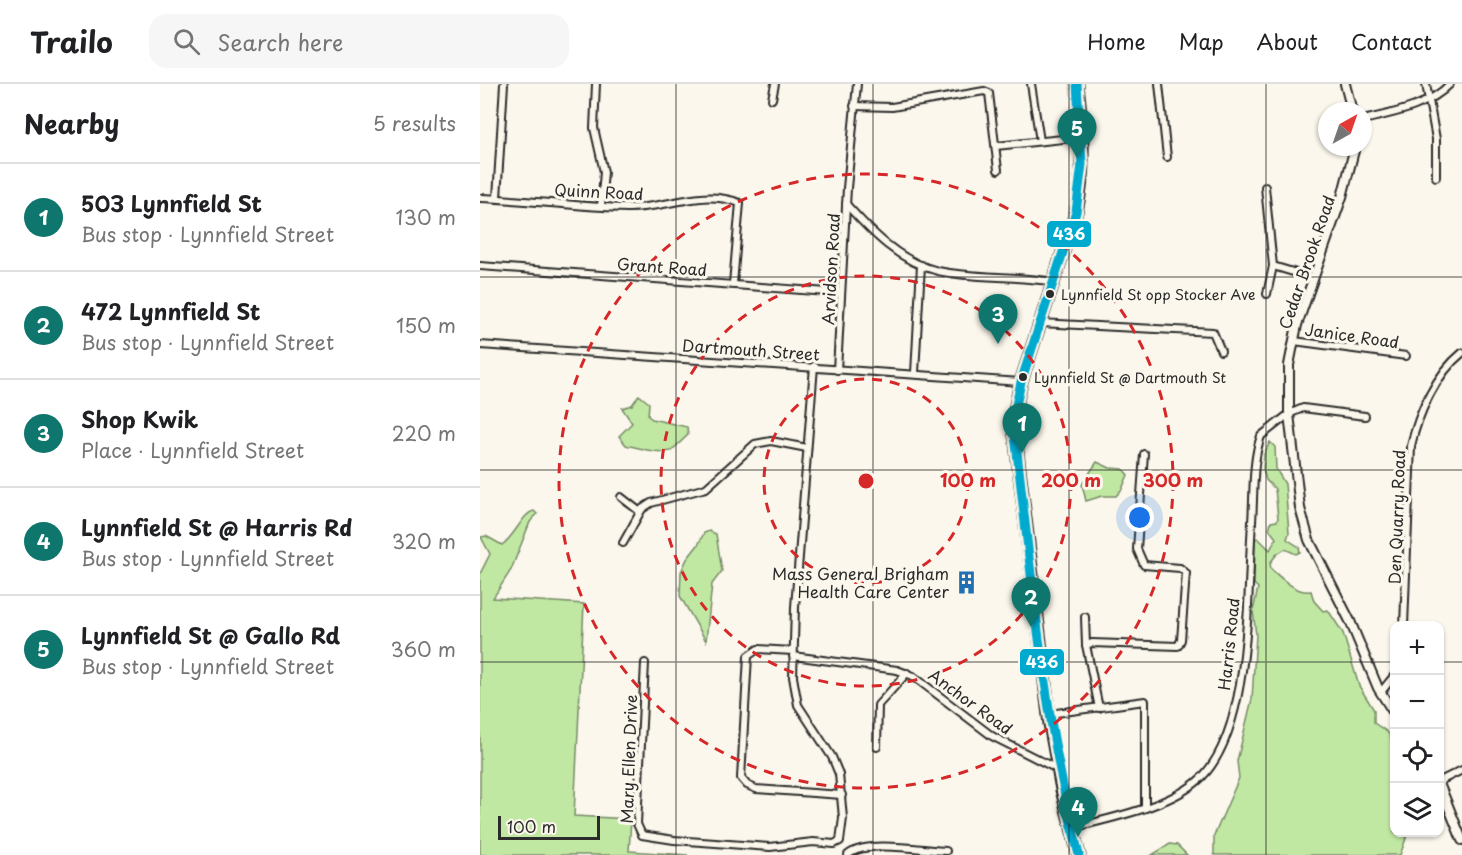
<!DOCTYPE html>
<meta charset="utf-8">
<style>
:root{--surface:#fff;--page:#f6f6f6;--text:#202124;--muted:#757577;--line:#e0e0e0;--accent:#0f766e}
body{margin:0;font-family:"Playpen Sans",sans-serif;background:var(--page);color:var(--text)}
.controls{position:absolute;right:18px;bottom:18px;display:grid;overflow:hidden;border-radius:12px;box-shadow:0 2px 4px #0004}
.controls button{width:54px;height:54px;display:grid;place-items:center;padding:0;border:0;border-bottom:2px solid var(--line);background:var(--surface);color:var(--text);font:30px sans-serif}
.compass{position:absolute;left:838px;top:18px;width:54px;height:54px;border-radius:50%;background:var(--surface);box-shadow:0 2px 4px #0004;rotate:40deg}
.scale{position:absolute;left:18px;bottom:15px;width:102px;box-sizing:border-box;padding-left:6px;border:3px solid #2b2b2b;border-top:0;font-size:16px;line-height:21px;white-space:nowrap;color:#2b2b2b;-webkit-text-stroke:4px #fbf7ec;paint-order:stroke}
.you{position:absolute;left:660px;top:434px;width:21px;height:21px;margin:-15px;border:4px solid #fff;border-radius:50%;background:#1a73e8;box-shadow:0 0 0 9px #1a73e833}
.badge{display:grid;place-items:center;width:39px;height:39px;border-radius:50%;background:var(--accent);color:#fff;font-size:20px;font-weight:700}
.pin{position:absolute;translate:-50% -50px;filter:drop-shadow(0 2px 3px #0008)}
.pin::after{content:'';position:absolute;top:32px;width:21px;height:18px;background:inherit;clip-path:polygon(0 0,100% 0,50% 100%)}
.list{margin:0;padding:0;list-style:none}
h2{display:flex;justify-content:space-between;align-items:center;height:78px;margin:0;padding:0 24px;font-size:26px}
h2 small{font-size:20px;font-weight:400;color:var(--muted)}
.list li{display:grid;grid-template-columns:39px 1fr auto;gap:18px;align-items:center;box-sizing:border-box;height:108px;padding:0 24px;border-top:2px solid var(--line)}
.list b{display:block;font-size:22px;white-space:nowrap}
.list p{margin:0;font-size:20px;white-space:nowrap;color:var(--muted)}
.list em{font-size:20px;font-style:normal;color:var(--muted)}
.icon{flex:none;width:33px;height:33px;fill:none;stroke:currentColor;stroke-width:2;stroke-linecap:round;stroke-linejoin:round}
.map{position:relative;flex:none;width:982px;height:771px;overflow:hidden}
header{display:flex;align-items:center;gap:36px;box-sizing:border-box;height:84px;padding:0 30px;background:var(--surface);border-bottom:2px solid var(--line)}
header strong{font-size:28px}
nav{display:flex;gap:33px;margin-inline-start:auto;font-size:21px}
.search{width:420px;height:54px;background:var(--page);display:flex;align-items:center;gap:15px;box-sizing:border-box;padding:0 21px;border-radius:18px;color:var(--muted);font-size:22px}
main{display:flex}
aside{flex:1;background:var(--surface)}
.map>svg:first-child{display:block}
</style>
<header>
<strong>Trailo</strong>
<div class="search"><svg class="icon" aria-label="search" viewBox="0 0 24 24"><circle cx="10" cy="10" r="6"/><path d="M15 15l6 6"/></svg>Search here</div>
<nav><a>Home</a><a>Map</a><a>About</a><a>Contact</a></nav>
</header>
<main>
<aside>
<h2>Nearby<small>5 results</small></h2>
<ul class="list">
<li><span class="badge">1</span><div><b>503 Lynnfield St</b><p>Bus stop · Lynnfield Street</p></div><em>130 m</em></li>
<li><span class="badge">2</span><div><b>472 Lynnfield St</b><p>Bus stop · Lynnfield Street</p></div><em>150 m</em></li>
<li><span class="badge">3</span><div><b>Shop Kwik</b><p>Place · Lynnfield Street</p></div><em>220 m</em></li>
<li><span class="badge">4</span><div><b>Lynnfield St @ Harris Rd</b><p>Bus stop · Lynnfield Street</p></div><em>320 m</em></li>
<li><span class="badge">5</span><div><b>Lynnfield St @ Gallo Rd</b><p>Bus stop · Lynnfield Street</p></div><em>360 m</em></li>
</ul>
</aside>
<div class="map">
<svg width="982" height="771" viewBox="0 0 982 771">
<rect width="100%" height="100%" fill="#fbf7ec"/>
<filter id="ink" filterUnits="userSpaceOnUse"><feTurbulence type="fractalNoise" baseFrequency=".0167" numOctaves="2"/><feDisplacementMap in="SourceGraphic" scale="12" xChannelSelector="R" yChannelSelector="G"/><feConvolveMatrix kernelMatrix="1 2 1 2 8 2 1 2 1" color-interpolation-filters="sRGB"/></filter>
<g filter="url(#ink)">
<g fill="#c1e8a3" stroke="#768a67" stroke-width="1.5">
<path d="M159,311l10,8 -1,13 4,3 35,8 1,8 -17,16c-14,3 -31,-3 -45,-6l-7,-9 13,-13 -10,-15 10,-3z"/>
<path d="M790,358l5,5 1,22 9,15 4,49 -2,6 12,8 1,5 -4,2 -11,-5 -8,5 -7,9 1,6c10,9 26,25 40,22l3,10 9,10 5,-1 15,23 16,53 15,24v13c12,9 15,6 20,23v86l14,1 -8,22h-186v-19l25,-58 -2,-17 15,-62 4,-64 -3,-24 5,-23 -4,-4 1,-45 3,-1 12,12 6,-12 -7,-9 2,-7 6,-1 1,-3 -3,-29 -9,-9 -3,-11 1,-15z"/>
<path d="M617,378l13,6 13,1 5,6 -6,14 -6,7h-14l-16,5 -4,-17z"/>
<path d="M54,427l3,3 -7,8 -19,48 -18,28 91,6 -10,212 57,3 -2,32 59,4h-208v-281l10,-20 -9,-17 5,-1 16,9c13,-9 21,-32 32,-34z"/>
<path d="M229,447l7,3 6,37 -10,13 -6,57 -26,-45 1,-24 6,-13 11,-14 6,-12z"/>
<path d="M690,760l7,1 10,10h-35z"/>
</g>
<g fill="none" stroke-linecap="round" stroke-linejoin="round">
<defs>
<g id="minor">
<path d="M116,0l-2,44 10,44 -3,34"/>
<path d="M551,0l9,57"/>
<path d="M679,0l8,73"/>
<path d="M946,0l10,55v38"/>
<path d="M292,15l3,-15"/>
<path d="M374,22l38,1 92,-16 5,2 9,77"/>
<path d="M883,36c30,-7 65,-13 87,-36"/>
<path d="M516,62l86,-9"/>
<path d="M785,103l8,79 -6,28"/>
<path d="M0,114c49,2 98,9 147,10 41,1 72,-20 113,-5l-7,81"/>
<path d="M17,114l7,-114"/>
<path d="M366,120c25,28 54,58 92,67 38,8 78,4 116,11"/>
<path d="M0,182l361,27"/>
<path d="M793,182l40,12"/>
<path d="M560,239l173,9 8,19"/>
<path d="M814,257l112,15"/>
<path d="M0,261l541,37"/>
<path d="M357,286l10,-182 10,-104"/>
<path d="M435,289l6,-108"/>
<path d="M141,413l18,14"/>
<path d="M143,459l19,-34 9,-6 55,-15 49,-44 16,-3 36,7"/>
<path d="M605,533l1,28 13,63"/>
<path d="M924,542l7,-180c7,-32 25,-72 51,-93"/>
<path d="M606,561l6,-2 86,3 3,-6 5,-67 -6,-5 -36,-3 -7,-16 7,-95"/>
<path d="M313,567l-35,-2 -10,7 -7,122 6,7 9,4 86,6"/>
<path d="M313,572l104,14 16,6 79,60 65,33"/>
<path d="M165,579l-8,161 5,11 32,5 96,7 43,-5 21,2 6,-3 3,-23 -4,-44 -7,-17 -34,-52 -5,-28 2,-70 19,-241"/>
<path d="M901,608l13,-16"/>
<path d="M569,630l96,-13v107"/>
<path d="M397,663l1,-42 29,-32"/>
<path d="M960,697l22,-11"/>
<path d="M592,744c39,-10 101,-22 130,-51 50,-51 45,-186 50,-255 2,-28 0,-60 9,-86l28,-22 14,-6 62,8"/>
<path d="M368,771c17,-16 74,-5 98,-4"/>
</g>
<g id="tertiary">
<path d="M865,0l7,27"/>
<path d="M875,63l-13,50 -45,128 -8,40v49l11,94 9,32 41,81 28,67 16,25"/>
<path d="M960,702l22,54"/>
</g>
<path id="primary" d="M597,0c5,44 9,84 -1,128l-55,170 -8,37 37,305 12,66 17,65"/>
</defs>
<use href="#minor" stroke="#2b2b2b" stroke-width="10"/>
<use href="#tertiary" stroke="#2b2b2b" stroke-width="12"/>
<use href="#primary" stroke="#2b2b2b" stroke-width="15"/>
<use href="#minor" stroke="#fbf7ec" stroke-width="6"/>
<use href="#tertiary" stroke="#fbf7ec" stroke-width="8"/>
<use href="#primary" stroke="#fbddab" stroke-width="10"/>
<defs>
<path id="bus-1" d="M597,0l5,80 -6,48 -55,170 -8,37c18,146 29,294 66,436"/>
</defs>
<use href="#bus-1" stroke="#fbf7ec" stroke-width="14"/>
<use href="#bus-1" stroke="#00a9ce" stroke-width="9"/>
</g>
</g>
<path fill="none" stroke="#2b2b2b" stroke-width="1.5" stroke-opacity="0.55" d="M196,0v771M393,0v771M589,0v771M786,0v771M0,193h982M0,386h982M0,578h914M960,578h22"/>
<g fill="none" stroke="#d62828" stroke-width="3" stroke-dasharray="10 8">
<circle cx="386" cy="397" r="102"/>
<circle cx="386" cy="397" r="205"/>
<circle cx="386" cy="397" r="307"/>
</g>
<defs>
<symbol id="building-bare" viewBox="-9 -9 18 18"><path d="M-4-6H4V6H1V3H-1V6H-4ZM-2.5-4.3h1.7v1.8h-1.7ZM.8-4.3h1.7v1.8H.8ZM-2.5-1h1.7V.8h-1.7ZM.8-1h1.7V.8H.8Z" fill="#1f6fb2" stroke="#fbf7ec" stroke-width="2.5" paint-order="stroke"/></symbol>
</defs>
<g fill-rule="evenodd">
<use href="#building-bare" x="470" y="482" width="33" height="33"/>
</g>
<g fill="#2b2b2b" stroke="#fbf7ec" stroke-width="2">
<circle cx="570" cy="210" r="5"/>
<circle cx="543" cy="293" r="5"/>
</g>
<g text-anchor="middle" dominant-baseline="central" stroke-width="6" stroke-linejoin="round" paint-order="stroke">
<g font-size="14" fill="#2b2b2b" stroke="#fbf7ec" text-anchor="start">
<text x="581" y="210">Lynnfield St opp Stocker Ave</text>
<text x="554" y="293">Lynnfield St @ Dartmouth St</text>
</g>
<g font-size="16" fill="#2b2b2b" stroke="#fbf7ec">
<text transform="translate(119 107) rotate(3)">Quinn Road</text>
<text transform="translate(826 178) rotate(-71)">Cedar Brook Road</text>
<text transform="translate(182 182) rotate(4)">Grant Road</text>
<text transform="translate(350 185) rotate(-87)">Arvidson Road</text>
<text transform="translate(872 251) rotate(8)">Janice Road</text>
<text transform="translate(271 265) rotate(4)">Dartmouth Street</text>
<text transform="translate(916 433) rotate(-88)">Den Quarry Road</text>
<text transform="translate(748 560) rotate(-84)">Harris Road</text>
<text transform="translate(491 617) rotate(36)">Anchor Road</text>
<text transform="translate(148 675) rotate(-88)">Mary Ellen Drive</text>
</g>
<g font-size="16" fill="#2b2b2b" stroke="#fbf7ec" text-anchor="end">
<text x="469" y="489">Mass General Brigham<tspan x="469" dy="18">Health Care Center</tspan></text>
</g>
</g>
<circle cx="386" cy="397" r="9" fill="#d62828" stroke="#fbf7ec" stroke-width="3"/>
<g font-size="18" text-anchor="middle" font-weight="bold" fill="#d62828" stroke="#fbf7ec" stroke-width="6" stroke-linejoin="round" paint-order="stroke">
<text x="488" y="403">100 m</text>
<text x="591" y="403">200 m</text>
<text x="693" y="403">300 m</text>
</g>
<g stroke="#fbf7ec" stroke-width="2">
<rect x="566" y="136" width="46" height="28" rx="6" fill="#00a9ce"/>
<rect x="539" y="564" width="46" height="28" rx="6" fill="#00a9ce"/>
</g>
<g font-size="16" text-anchor="middle" font-weight="bold" fill="#fff">
<text x="589" y="156">436</text>
<text x="562" y="584">436</text>
</g>
</svg>
<div class="controls">
<button>+</button>
<button>−</button>
<button><svg class="icon" aria-label="locate" viewBox="0 0 24 24"><circle cx="12" cy="12" r="6"/><path d="M12 2v4M12 18v4M2 12h4M18 12h4"/></svg></button>
<button><svg class="icon" aria-label="layers" viewBox="0 0 24 24"><path d="M12 4l9 5-9 5-9-5zM3 14l9 5 9-5"/></svg></button>
</div>
<svg class="compass" viewBox="-18 -18 36 36"><path d="M0-13l5 13h-10z" fill="#e53935"/><path d="M0 13l5-13h-10z" fill="#757577"/></svg>
<div class="scale">100 m</div>
<div class="you"></div>
<div class="pin badge" style="left:542px;top:369px">1</div>
<div class="pin badge" style="left:551px;top:543px">2</div>
<div class="pin badge" style="left:518px;top:260px">3</div>
<div class="pin badge" style="left:598px;top:753px">4</div>
<div class="pin badge" style="left:597px;top:74px">5</div>
</div>
</main>
